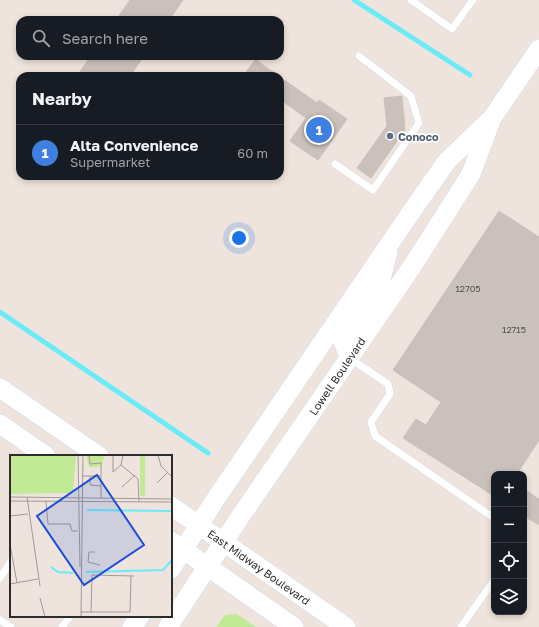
<!DOCTYPE html>
<meta charset="utf-8">
<style>
:root{--surface:#171b24;--page:#242831;--text:#f1f3f6;--muted:#9ea1a6;--line:#363941;--accent:#3a83ff}
body{margin:0;font-family:"Golos Text",sans-serif;background:var(--page);color:var(--text)}
.controls{position:absolute;right:12px;bottom:12px;display:grid;overflow:hidden;border-radius:8px;box-shadow:0 2px 6px #0003}
.controls button{width:36px;height:36px;display:grid;place-items:center;padding:0;border:0;border-bottom:1px solid var(--line);background:var(--surface);color:var(--text);font:20px sans-serif}
.you{position:absolute;left:239px;top:238px;width:14px;height:14px;margin:-10px;border:3px solid #fff;border-radius:50%;background:#1a73e8;box-shadow:0 0 0 6px #1a73e833}
.badge{display:grid;place-items:center;width:26px;height:26px;border-radius:50%;background:var(--accent);color:#fff;font-size:13px;font-weight:700}
.pin{position:absolute;translate:-50% -50%;border:2px solid #fff;box-shadow:0 1px 4px #0006}
.list{margin:0;padding:0;list-style:none}
h2{display:flex;justify-content:space-between;align-items:center;height:52px;margin:0;padding:0 16px;font-size:17px}
h2 small{font-size:13px;font-weight:400;color:var(--muted)}
.list li{display:grid;grid-template-columns:26px 1fr auto;gap:12px;align-items:center;box-sizing:border-box;height:56px;padding:0 16px;border-top:1px solid var(--line)}
.list b{display:block;font-size:15px;white-space:nowrap}
.list p{margin:0;font-size:13px;white-space:nowrap;color:var(--muted)}
.list em{font-size:13px;font-style:normal;color:var(--muted)}
.icon{flex:none;width:22px;height:22px;fill:none;stroke:currentColor;stroke-width:2;stroke-linecap:round;stroke-linejoin:round}
.map{position:relative;flex:none;width:539px;height:627px;overflow:hidden}
.search{position:absolute;background:var(--surface);box-shadow:0 2px 6px #0003;left:16px;top:16px;width:268px;height:44px;display:flex;align-items:center;gap:10px;box-sizing:border-box;padding:0 14px;border-radius:12px;color:var(--muted);font-size:15px}
.panel{position:absolute;background:var(--surface);box-shadow:0 2px 6px #0003;left:16px;top:72px;width:268px;height:108px;border-radius:12px}
.map>svg:first-child{display:block}
</style>
<div class="map">
<svg width="539" height="627" viewBox="0 0 539 627">
<rect width="100%" height="100%" fill="#efe4dd"/>
<path fill="#c1e996" d="M237,614l19,13h-40l9,-12z"/>
<g fill="none" stroke-linecap="round" stroke-linejoin="round">
<g stroke="#69ecf8" stroke-width="5">
<path d="M354,0l116,75"/>
<path d="M0,312l208,141"/>
</g>
</g>
<g fill="#cac1bd" stroke="#cac0b7">
<path d="M130,0h53l-14,20h-53z"/>
<path d="M91,56h53l-14,20h-53z"/>
<path d="M256,59l7,6 16,11h-36z"/>
<path d="M280,77l37,26 2,-3 28,19 -29,41 -28,-19 16,-23 -26,-19z"/>
<path d="M402,96l3,34 -34,48 -14,-10 30,-42 -3,-28z"/>
<path d="M499,211l40,26v203l-22,34h-23v22l-91,-58 13,-19 10,6 15,-23 -48,-32z"/>
<path d="M524,489l15,10v26l-15,-9z"/>
</g>
<g fill="none" stroke-linecap="round" stroke-linejoin="round">
<defs>
<g id="lane">
<path d="M411,0l41,29 21,-29"/>
<path d="M335,164l38,26 46,-67 -8,-27 -52,-40"/>
<path d="M351,359l37,25 2,10 -19,28 4,14 119,82"/>
<path d="M0,578l11,-17"/>
<path d="M0,620l11,7"/>
<path d="M62,627l8,-11"/>
<path d="M461,627l33,-47"/>
</g>
<g id="secondary">
<path d="M350,358l-8,-18 38,-57 8,-31"/>
<path d="M0,388l99,68"/>
<path d="M0,424l46,32"/>
<path d="M171,506l175,121"/>
<path d="M171,541l123,86"/>
<path d="M171,569l44,-69 199,-292 33,-47 45,-43 47,-69"/>
<path d="M132,627l8,-11"/>
<path d="M168,627l72,-110 173,-252 58,-91 19,-51"/>
</g>
</defs>
<use href="#lane" stroke="#d2dae6" stroke-width="8"/>
<use href="#secondary" stroke="#d2dae6" stroke-width="20"/>
<use href="#lane" stroke="#fff" stroke-width="7"/>
<use href="#secondary" stroke="#fff" stroke-width="19"/>
</g>
<circle fill="#5c6f8a" stroke="#fff" stroke-width="1.5" cx="390" cy="136" r="4"/>
<g text-anchor="middle" dominant-baseline="central" stroke-width="3.5" stroke-linejoin="round" paint-order="stroke">
<g font-size="9" fill="#545150">
<text x="468" y="288">12705</text>
<text x="514" y="329">12715</text>
</g>
<g font-size="11" font-weight="bold" fill="#4e5e75" stroke="#fff" text-anchor="start">
<text x="398" y="136">Conoco</text>
</g>
<g font-size="11" fill="#2c2c2c" stroke="#fff">
<text transform="translate(337 376) rotate(-56)">Lowell Boulevard</text>
<text transform="translate(259 567) rotate(35)">East Midway Boulevard</text>
</g>
</g>
<g transform="translate(10 455)">
<rect width="162" height="162" fill="#efe4dd"/>
<path d="M0,0h66l-3,38 -63,1zM76,0h18l-2,12 -4,-2v2h-9zM130,0h5v41h-5z" fill="#c1e996"/>
<path fill="none" stroke="#69ecf8" stroke-width="2" d="M77,55l85,1M41,112l7,5 15,1M76,117l77,-2 9,-10"/>
<path fill="none" stroke="#a19a96" stroke-width="1" d="M68,0l2,112M79,0l1,9 11,-1v13M103,0v17l8,-7M113,0l-2,10 17,14 1,23M148,0l3,11 11,11M72,21h19v22M80,21v9l11,1M147,28l10,-10M112,32l13,-12M0,42l162,2M17,42l13,89M0,46l162,1M36,46l2,23h22l2,7h6M0,61l18,-2M0,89l7,39M85,97h-6l-1,10 12,3M0,129l28,-5M30,143l5,19M71,157h49l1,-36M81,157l1,-37 42,1M71,162l2,-162"/>
<path fill="#1d4ed8" fill-opacity="0.15" stroke="#1d4ed8" stroke-width="2" d="M87,20l47,70 -60,40 -47,-69z"/>
<rect width="162" height="162" fill="none" stroke="#2c2c2c" stroke-width="2"/>
</g>
</svg>
<div class="controls">
<button>+</button>
<button>−</button>
<button><svg class="icon" aria-label="locate" viewBox="0 0 24 24"><circle cx="12" cy="12" r="6"/><path d="M12 2v4M12 18v4M2 12h4M18 12h4"/></svg></button>
<button><svg class="icon" aria-label="layers" viewBox="0 0 24 24"><path d="M12 4l9 5-9 5-9-5zM3 14l9 5 9-5"/></svg></button>
</div>
<div class="you"></div>
<div class="pin badge" style="left:319px;top:130px;background:#3f7fe0">1</div>
<div class="search"><svg class="icon" aria-label="search" viewBox="0 0 24 24"><circle cx="10" cy="10" r="6"/><path d="M15 15l6 6"/></svg>Search here</div>
<section class="panel">
<h2>Nearby<small></small></h2>
<ul class="list">
<li><span class="badge" style="background:#3f7fe0">1</span><div><b>Alta Convenience</b><p>Supermarket</p></div><em>60 m</em></li>
</ul>
</section>
</div>
